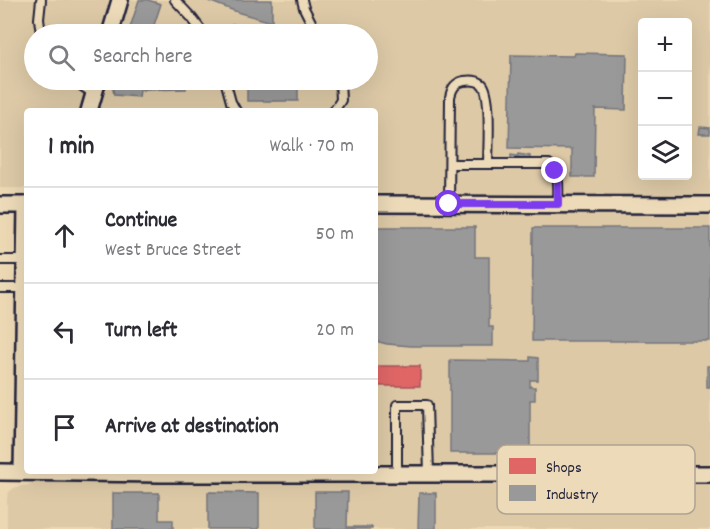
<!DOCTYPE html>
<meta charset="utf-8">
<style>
:root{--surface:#fff;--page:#f7f7f7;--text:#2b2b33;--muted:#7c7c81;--line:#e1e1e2}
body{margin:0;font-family:Dekko,sans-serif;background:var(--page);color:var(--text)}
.controls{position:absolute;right:18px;top:18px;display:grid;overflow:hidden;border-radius:6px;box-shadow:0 6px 24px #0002}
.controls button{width:54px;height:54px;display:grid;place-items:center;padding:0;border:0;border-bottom:2px solid var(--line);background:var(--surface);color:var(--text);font:30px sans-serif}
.stop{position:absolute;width:18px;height:18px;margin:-14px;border:4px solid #7c3aed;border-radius:50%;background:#fff}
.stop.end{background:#7c3aed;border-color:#fff;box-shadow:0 2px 6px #0008}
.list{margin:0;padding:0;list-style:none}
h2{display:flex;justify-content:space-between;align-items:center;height:78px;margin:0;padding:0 24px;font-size:26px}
h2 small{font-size:20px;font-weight:400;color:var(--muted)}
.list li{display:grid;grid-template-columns:39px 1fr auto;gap:18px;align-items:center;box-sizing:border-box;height:96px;padding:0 24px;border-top:2px solid var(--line)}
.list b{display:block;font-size:22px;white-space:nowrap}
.list p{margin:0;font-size:20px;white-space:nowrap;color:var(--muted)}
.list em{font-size:20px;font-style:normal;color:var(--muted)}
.icon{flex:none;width:33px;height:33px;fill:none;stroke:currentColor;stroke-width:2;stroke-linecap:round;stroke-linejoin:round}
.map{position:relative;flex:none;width:710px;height:529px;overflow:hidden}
.search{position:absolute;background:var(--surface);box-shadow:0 6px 24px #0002;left:24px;top:24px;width:354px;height:66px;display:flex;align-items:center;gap:15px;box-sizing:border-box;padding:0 21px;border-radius:33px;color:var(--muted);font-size:22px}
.panel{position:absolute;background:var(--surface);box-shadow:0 6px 24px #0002;left:24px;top:108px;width:354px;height:366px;border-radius:6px}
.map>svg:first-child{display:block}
</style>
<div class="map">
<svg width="710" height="529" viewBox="0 0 710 529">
<rect width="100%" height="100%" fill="#ecd8b3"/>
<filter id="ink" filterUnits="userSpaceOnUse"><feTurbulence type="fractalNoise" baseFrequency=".0167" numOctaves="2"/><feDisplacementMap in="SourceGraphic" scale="12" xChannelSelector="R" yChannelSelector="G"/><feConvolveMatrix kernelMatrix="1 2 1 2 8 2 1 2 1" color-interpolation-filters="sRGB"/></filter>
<g filter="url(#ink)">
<path fill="#ddc9a6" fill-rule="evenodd" d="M0,0h710v529h-703v-31l2,-6 5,-4 8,-2 10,-1v-14h343v-360h-348v77h-27zM642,22h46v154h-46zM34,34h334v46h-334z"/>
<path fill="#e06666" stroke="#a75259" stroke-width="1.5" d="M375,366h45v20h-44v67h-1z"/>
<g fill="#999" stroke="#75757d" stroke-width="1.5">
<path d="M139,0h9l13,4 -10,30h3h-26z"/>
<path d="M206,0h66v22l-32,-9z"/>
<path d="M232,24l15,3v7h29h-44z"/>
<path d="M575,53l52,1 -1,56 -31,-1 -1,68h-22v-28l-63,-1 2,-93 63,1z"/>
<path d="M116,80h70v9l-46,1 -1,7 -25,-2 -1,-6z"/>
<rect x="247" y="80" width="51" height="21"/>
<path d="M700,127l10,1v6h-11z"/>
<path d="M518,154l12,2v5l-19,-1v-5l7,1z"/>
<path d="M375,227h100v30h14v70h4v19h-82l-24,-2 -12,-3z"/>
<path d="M533,228h177v113h-178z"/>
<path d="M530,357l8,1v22h-8v7h5v13h-5v53h-80v-93l80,1z"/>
<rect x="707" y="366" width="3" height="21"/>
<path d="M208,492l51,1v36h-51z"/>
<path d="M315,492h33l-1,35h25v2h-57z"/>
<path d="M113,493h46v27h14v9h-60z"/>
<path d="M419,493h17v36h-18z"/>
</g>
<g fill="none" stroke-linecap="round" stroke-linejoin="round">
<defs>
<g id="service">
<path d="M175,0l16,17 13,17"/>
<path d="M302,0l2,8 13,26"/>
<path d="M41,34l-2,-15 2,-19"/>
<path d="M73,80l21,14"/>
<path d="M225,80l6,22 5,9"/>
<path d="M334,111l7,-11 -1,-20"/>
<path d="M488,164h61c12,9 9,26 9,40"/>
<path d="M449,204l1,-107c2,-9 5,-14 14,-16 6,-1 13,-1 18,3 10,9 6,65 6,80h-38"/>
<path d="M0,260h25"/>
<path d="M0,288h25"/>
<path d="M397,474v-69h30l2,69"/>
</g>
<g id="minor">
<path d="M110,34l10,-34"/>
<path d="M89,111l9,-31"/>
<path d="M375,204l335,1"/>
<path d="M0,205h27"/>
<path d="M0,472l161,2h549"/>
<path d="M22,472l4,-267"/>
</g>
</defs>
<use href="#service" stroke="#22223b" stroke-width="12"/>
<use href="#minor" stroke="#22223b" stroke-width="20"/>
<use href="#service" stroke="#ecdab8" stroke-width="8"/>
<use href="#minor" stroke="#ecdab8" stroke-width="15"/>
</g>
</g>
<g fill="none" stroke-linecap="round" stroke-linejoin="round" filter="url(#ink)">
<path stroke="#7c3aed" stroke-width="8" d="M449,204h109v-27l-3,-6"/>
</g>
<rect x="497" y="445" width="198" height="69" rx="9" fill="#ecdab8" stroke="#afa392" stroke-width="1.5"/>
<rect x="509" y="458" width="27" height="16" fill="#e06666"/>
<rect x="509" y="485" width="27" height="16" fill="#999"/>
<g font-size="16" fill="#22223b">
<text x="546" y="472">Shops</text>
<text x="546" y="499">Industry</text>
</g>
</svg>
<div class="controls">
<button>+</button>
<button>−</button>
<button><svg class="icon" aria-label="layers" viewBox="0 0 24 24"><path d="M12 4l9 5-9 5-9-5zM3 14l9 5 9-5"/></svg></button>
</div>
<div class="stop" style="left:449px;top:204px"></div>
<div class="stop end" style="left:555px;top:171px"></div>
<div class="search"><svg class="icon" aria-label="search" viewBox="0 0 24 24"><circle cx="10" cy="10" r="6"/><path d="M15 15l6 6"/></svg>Search here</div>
<section class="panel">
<h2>1 min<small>Walk · 70 m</small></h2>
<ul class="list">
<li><svg class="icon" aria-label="ahead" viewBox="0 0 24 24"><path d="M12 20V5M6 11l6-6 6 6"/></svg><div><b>Continue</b><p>West Bruce Street</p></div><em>50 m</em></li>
<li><svg class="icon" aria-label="left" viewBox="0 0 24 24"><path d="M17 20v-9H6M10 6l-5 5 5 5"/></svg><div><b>Turn left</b></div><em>20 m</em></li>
<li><svg class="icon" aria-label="arrive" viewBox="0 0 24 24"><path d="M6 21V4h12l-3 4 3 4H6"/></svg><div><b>Arrive at destination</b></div></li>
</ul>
</section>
</div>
